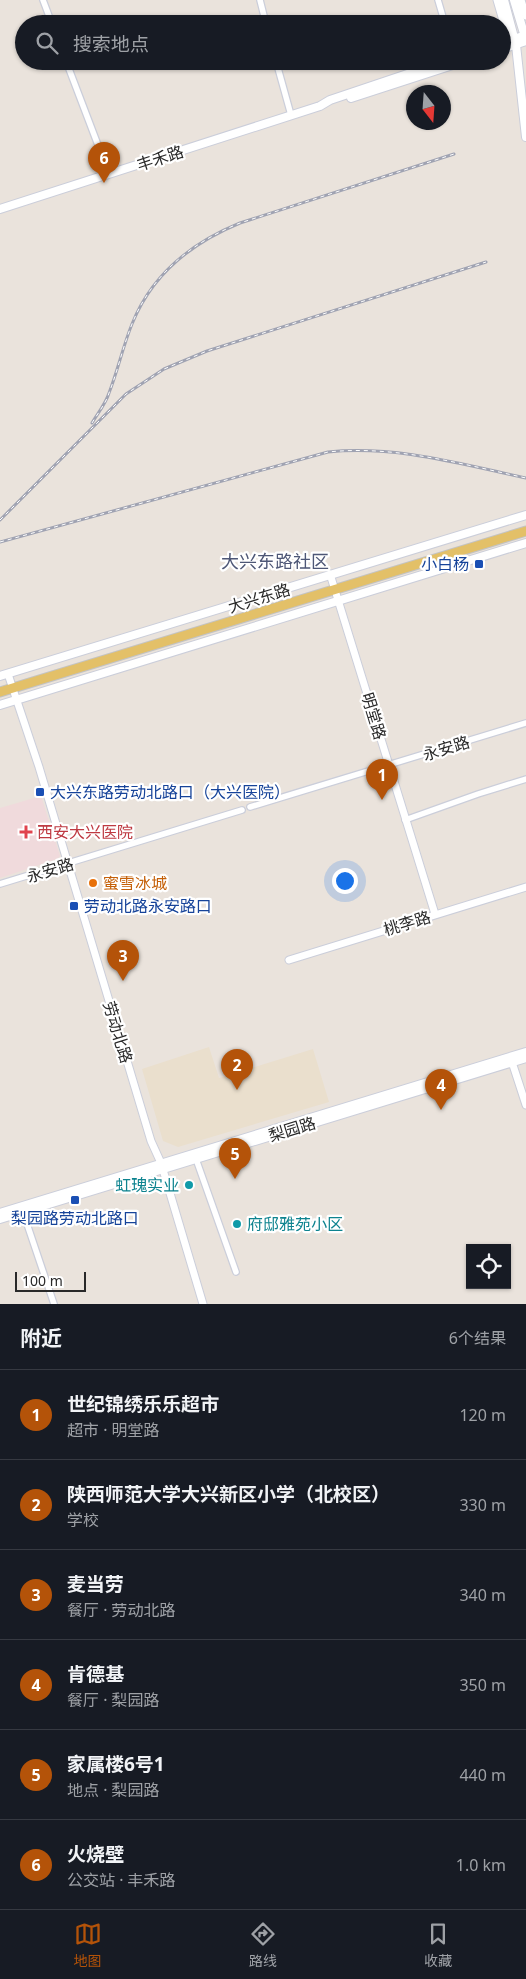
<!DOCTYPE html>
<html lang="zh">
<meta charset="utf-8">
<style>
:root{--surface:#171b24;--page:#242831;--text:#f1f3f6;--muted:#9ea1a6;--line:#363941;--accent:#b45309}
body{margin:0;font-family:"Noto Sans","Noto Sans SC",sans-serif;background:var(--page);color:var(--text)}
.controls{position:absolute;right:15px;bottom:15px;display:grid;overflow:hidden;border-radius:0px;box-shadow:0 1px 4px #0004}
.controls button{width:45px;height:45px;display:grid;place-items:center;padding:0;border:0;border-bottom:1px solid var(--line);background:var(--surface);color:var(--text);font:25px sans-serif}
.compass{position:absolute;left:406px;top:85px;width:45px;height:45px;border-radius:50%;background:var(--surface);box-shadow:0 1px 4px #0004;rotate:163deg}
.scale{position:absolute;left:15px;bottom:12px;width:71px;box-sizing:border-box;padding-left:5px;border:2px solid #292929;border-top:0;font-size:14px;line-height:18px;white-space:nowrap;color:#292929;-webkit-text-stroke:4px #fff;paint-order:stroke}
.you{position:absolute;left:344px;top:880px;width:18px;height:18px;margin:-12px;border:4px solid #fff;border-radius:50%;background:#1a73e8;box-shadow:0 0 0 8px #1a73e833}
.badge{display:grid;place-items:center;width:32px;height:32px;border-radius:50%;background:var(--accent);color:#fff;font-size:16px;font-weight:700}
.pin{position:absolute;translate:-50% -41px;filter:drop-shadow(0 1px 2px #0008)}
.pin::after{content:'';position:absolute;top:26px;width:18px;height:15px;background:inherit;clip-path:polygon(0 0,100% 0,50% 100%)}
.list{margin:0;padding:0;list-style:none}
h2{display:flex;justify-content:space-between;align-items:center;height:65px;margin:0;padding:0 20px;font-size:21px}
h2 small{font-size:16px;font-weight:400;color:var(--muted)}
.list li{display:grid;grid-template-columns:32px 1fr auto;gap:15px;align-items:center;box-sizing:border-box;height:90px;padding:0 20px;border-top:1px solid var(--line)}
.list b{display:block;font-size:19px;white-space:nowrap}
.list p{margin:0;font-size:16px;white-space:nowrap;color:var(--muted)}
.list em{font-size:16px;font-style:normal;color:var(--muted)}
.icon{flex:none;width:28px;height:28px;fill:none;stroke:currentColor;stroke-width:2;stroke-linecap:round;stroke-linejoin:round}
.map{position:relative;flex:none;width:526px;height:1304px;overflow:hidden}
.search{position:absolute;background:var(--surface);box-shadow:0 1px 4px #0004;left:15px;right:15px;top:15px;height:55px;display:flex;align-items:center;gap:12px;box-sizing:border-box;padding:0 18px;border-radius:28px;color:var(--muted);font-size:19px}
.sheet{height:605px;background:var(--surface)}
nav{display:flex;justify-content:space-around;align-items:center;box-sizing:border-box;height:70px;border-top:1px solid var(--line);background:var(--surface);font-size:14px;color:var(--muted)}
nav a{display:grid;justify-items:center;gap:2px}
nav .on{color:var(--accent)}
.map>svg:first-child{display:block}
</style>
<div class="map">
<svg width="526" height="1304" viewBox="0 0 526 1304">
<rect width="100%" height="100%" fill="#eae3dc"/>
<path fill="#eadfcd" d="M209,1047l10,31 94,-29 16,53 -151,45 -15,-6 -21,-72z"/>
<path fill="#f0dadc" d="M41,796l19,60 -3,3 -57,19v-70z"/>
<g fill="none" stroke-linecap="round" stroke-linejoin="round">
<defs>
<g id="minor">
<path d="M43,0l9,24"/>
<path d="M260,0l6,24"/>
<path d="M438,0l7,24"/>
<path d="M66,61l43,113"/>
<path d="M276,61l15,54"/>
<path d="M250,807l276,-84"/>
<path d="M405,820l73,-26 48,-15"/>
<path d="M0,884l242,-74"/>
<path d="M196,1159l40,113"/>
<path d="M23,1212l31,92"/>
</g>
<g id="tertiary">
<path d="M497,0l7,24 9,14"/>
<path d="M521,0l5,16"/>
<path d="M330,574l105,340"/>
<path d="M8,674l31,93 112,374 10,22 42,141"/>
<path d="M289,960l237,-73"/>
<path d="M511,1059l15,46"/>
</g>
<g id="secondary">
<path d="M504,0l12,45 10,92"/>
<path d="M514,0l12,40"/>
<path d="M502,43l24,-8"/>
<path d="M502,49l24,-8"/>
<path d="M351,98l114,-37"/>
<path d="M0,209l320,-103 10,-6 116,-39"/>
<path d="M0,676l526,-161"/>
<path d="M0,705l526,-162"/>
<path d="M0,1213l526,-161"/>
<path d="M0,1219l526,-161"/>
</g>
<path id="primary" d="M0,692l526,-161"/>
</defs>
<use href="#minor" stroke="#cbceda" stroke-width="8"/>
<use href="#tertiary" stroke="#cbceda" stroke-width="9"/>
<use href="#secondary" stroke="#cbceda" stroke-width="10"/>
<use href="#primary" stroke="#c3c3c3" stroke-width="11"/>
<use href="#minor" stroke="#fff" stroke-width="5.5"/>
<use href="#tertiary" stroke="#fff" stroke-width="7"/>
<use href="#secondary" stroke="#fff" stroke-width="8"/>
<use href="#primary" stroke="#e3c068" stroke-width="9"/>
<defs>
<g id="rail">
<path d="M92,423c6,-10 14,-20 17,-30 9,-23 14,-47 23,-69 20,-50 59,-81 108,-101l214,-69"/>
<path d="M0,520l126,-126 38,-25 43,-18 279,-89"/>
<path d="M0,542l328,-90c67,-7 133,12 198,26"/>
</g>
</defs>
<use href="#rail" stroke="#a0a3b2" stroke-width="3"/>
<use href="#rail" stroke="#fff" stroke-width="1" stroke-dasharray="4" stroke-linecap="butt"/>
</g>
<g fill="#1a4fb4" stroke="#fff" stroke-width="2">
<rect x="474" y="559" width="10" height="10" rx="2.5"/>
<rect x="35" y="787" width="10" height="10" rx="2.5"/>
<rect x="69" y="901" width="10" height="10" rx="2.5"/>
<rect x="70" y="1195" width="10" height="10" rx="2.5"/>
</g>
<path fill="#e0444e" stroke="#fff" stroke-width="2" d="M23.5 824.5h5v5h5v5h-5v5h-5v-5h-5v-5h5z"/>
<circle fill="#e8710a" stroke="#fff" stroke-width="2" cx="93" cy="883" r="5"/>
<g fill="#0f9aa8" stroke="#fff" stroke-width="2">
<circle cx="189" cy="1185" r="5"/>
<circle cx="237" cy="1224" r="5"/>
</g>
<g text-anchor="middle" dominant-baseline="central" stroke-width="4.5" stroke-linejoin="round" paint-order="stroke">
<g font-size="16" fill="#292929" stroke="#fff">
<text transform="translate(160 158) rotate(-18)">丰禾路</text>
<text transform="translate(259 598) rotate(-17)">大兴东路</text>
<text transform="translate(374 716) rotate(73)">明堂路</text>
<text transform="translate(446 748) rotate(-17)">永安路</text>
<text transform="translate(50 870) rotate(-17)">永安路</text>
<text transform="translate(407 923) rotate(-17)">桃李路</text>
<text transform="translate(118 1032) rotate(73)">劳动北路</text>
<text transform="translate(292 1129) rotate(-17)">梨园路</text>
</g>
<g font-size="16" fill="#164399" stroke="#fff" text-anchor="start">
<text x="469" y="564" text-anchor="end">小白杨</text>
<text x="50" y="792">大兴东路劳动北路口（大兴医院）</text>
<text x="84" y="906">劳动北路永安路口</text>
<text x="75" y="1218" text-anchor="middle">梨园路劳动北路口</text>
</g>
<g font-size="16" fill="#be3a42" stroke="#fff" text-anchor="start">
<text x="37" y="832">西安大兴医院</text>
</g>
<g font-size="16" fill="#c56008" stroke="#fff" text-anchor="start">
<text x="103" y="883">蜜雪冰城</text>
</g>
<g font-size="16" fill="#0d838f" stroke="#fff" text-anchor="end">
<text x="179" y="1185">虹瑰实业</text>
<text x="247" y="1224" text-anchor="start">府邸雅苑小区</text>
</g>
<g font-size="18" fill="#4e5776" stroke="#fff">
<text x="275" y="561">大兴东路社区</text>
</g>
</g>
</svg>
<div class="controls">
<button><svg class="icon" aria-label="locate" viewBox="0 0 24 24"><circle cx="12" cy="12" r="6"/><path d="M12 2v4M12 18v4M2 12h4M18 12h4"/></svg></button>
</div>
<svg class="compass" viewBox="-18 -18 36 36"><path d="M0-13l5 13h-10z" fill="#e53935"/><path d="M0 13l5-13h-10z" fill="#9ea1a6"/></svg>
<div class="scale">100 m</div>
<div class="you"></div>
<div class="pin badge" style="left:382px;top:800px">1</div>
<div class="pin badge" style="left:237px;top:1090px">2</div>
<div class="pin badge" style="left:123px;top:981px">3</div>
<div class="pin badge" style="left:441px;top:1110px">4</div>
<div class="pin badge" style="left:235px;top:1179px">5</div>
<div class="pin badge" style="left:104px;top:183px">6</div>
<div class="search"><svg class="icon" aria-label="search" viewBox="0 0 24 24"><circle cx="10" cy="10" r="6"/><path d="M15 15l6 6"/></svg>搜索地点</div>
</div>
<section class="sheet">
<h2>附近<small>6个结果</small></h2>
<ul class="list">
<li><span class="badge">1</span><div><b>世纪锦绣乐乐超市</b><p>超市 · 明堂路</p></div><em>120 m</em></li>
<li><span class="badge">2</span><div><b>陕西师范大学大兴新区小学（北校区）</b><p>学校</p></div><em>330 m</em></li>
<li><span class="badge">3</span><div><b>麦当劳</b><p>餐厅 · 劳动北路</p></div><em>340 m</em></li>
<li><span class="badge">4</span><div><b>肯德基</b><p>餐厅 · 梨园路</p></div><em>350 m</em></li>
<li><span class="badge">5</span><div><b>家属楼6号1</b><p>地点 · 梨园路</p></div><em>440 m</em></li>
<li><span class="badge">6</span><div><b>火烧壁</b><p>公交站 · 丰禾路</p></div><em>1.0 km</em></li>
</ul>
</section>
<nav>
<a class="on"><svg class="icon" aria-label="map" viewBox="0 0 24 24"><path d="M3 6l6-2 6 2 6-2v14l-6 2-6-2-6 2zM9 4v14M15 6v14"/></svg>地图</a>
<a><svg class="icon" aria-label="directions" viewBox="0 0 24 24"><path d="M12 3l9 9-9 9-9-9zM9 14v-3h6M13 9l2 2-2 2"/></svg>路线</a>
<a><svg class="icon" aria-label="saved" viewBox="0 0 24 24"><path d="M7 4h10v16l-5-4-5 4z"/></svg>收藏</a>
</nav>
